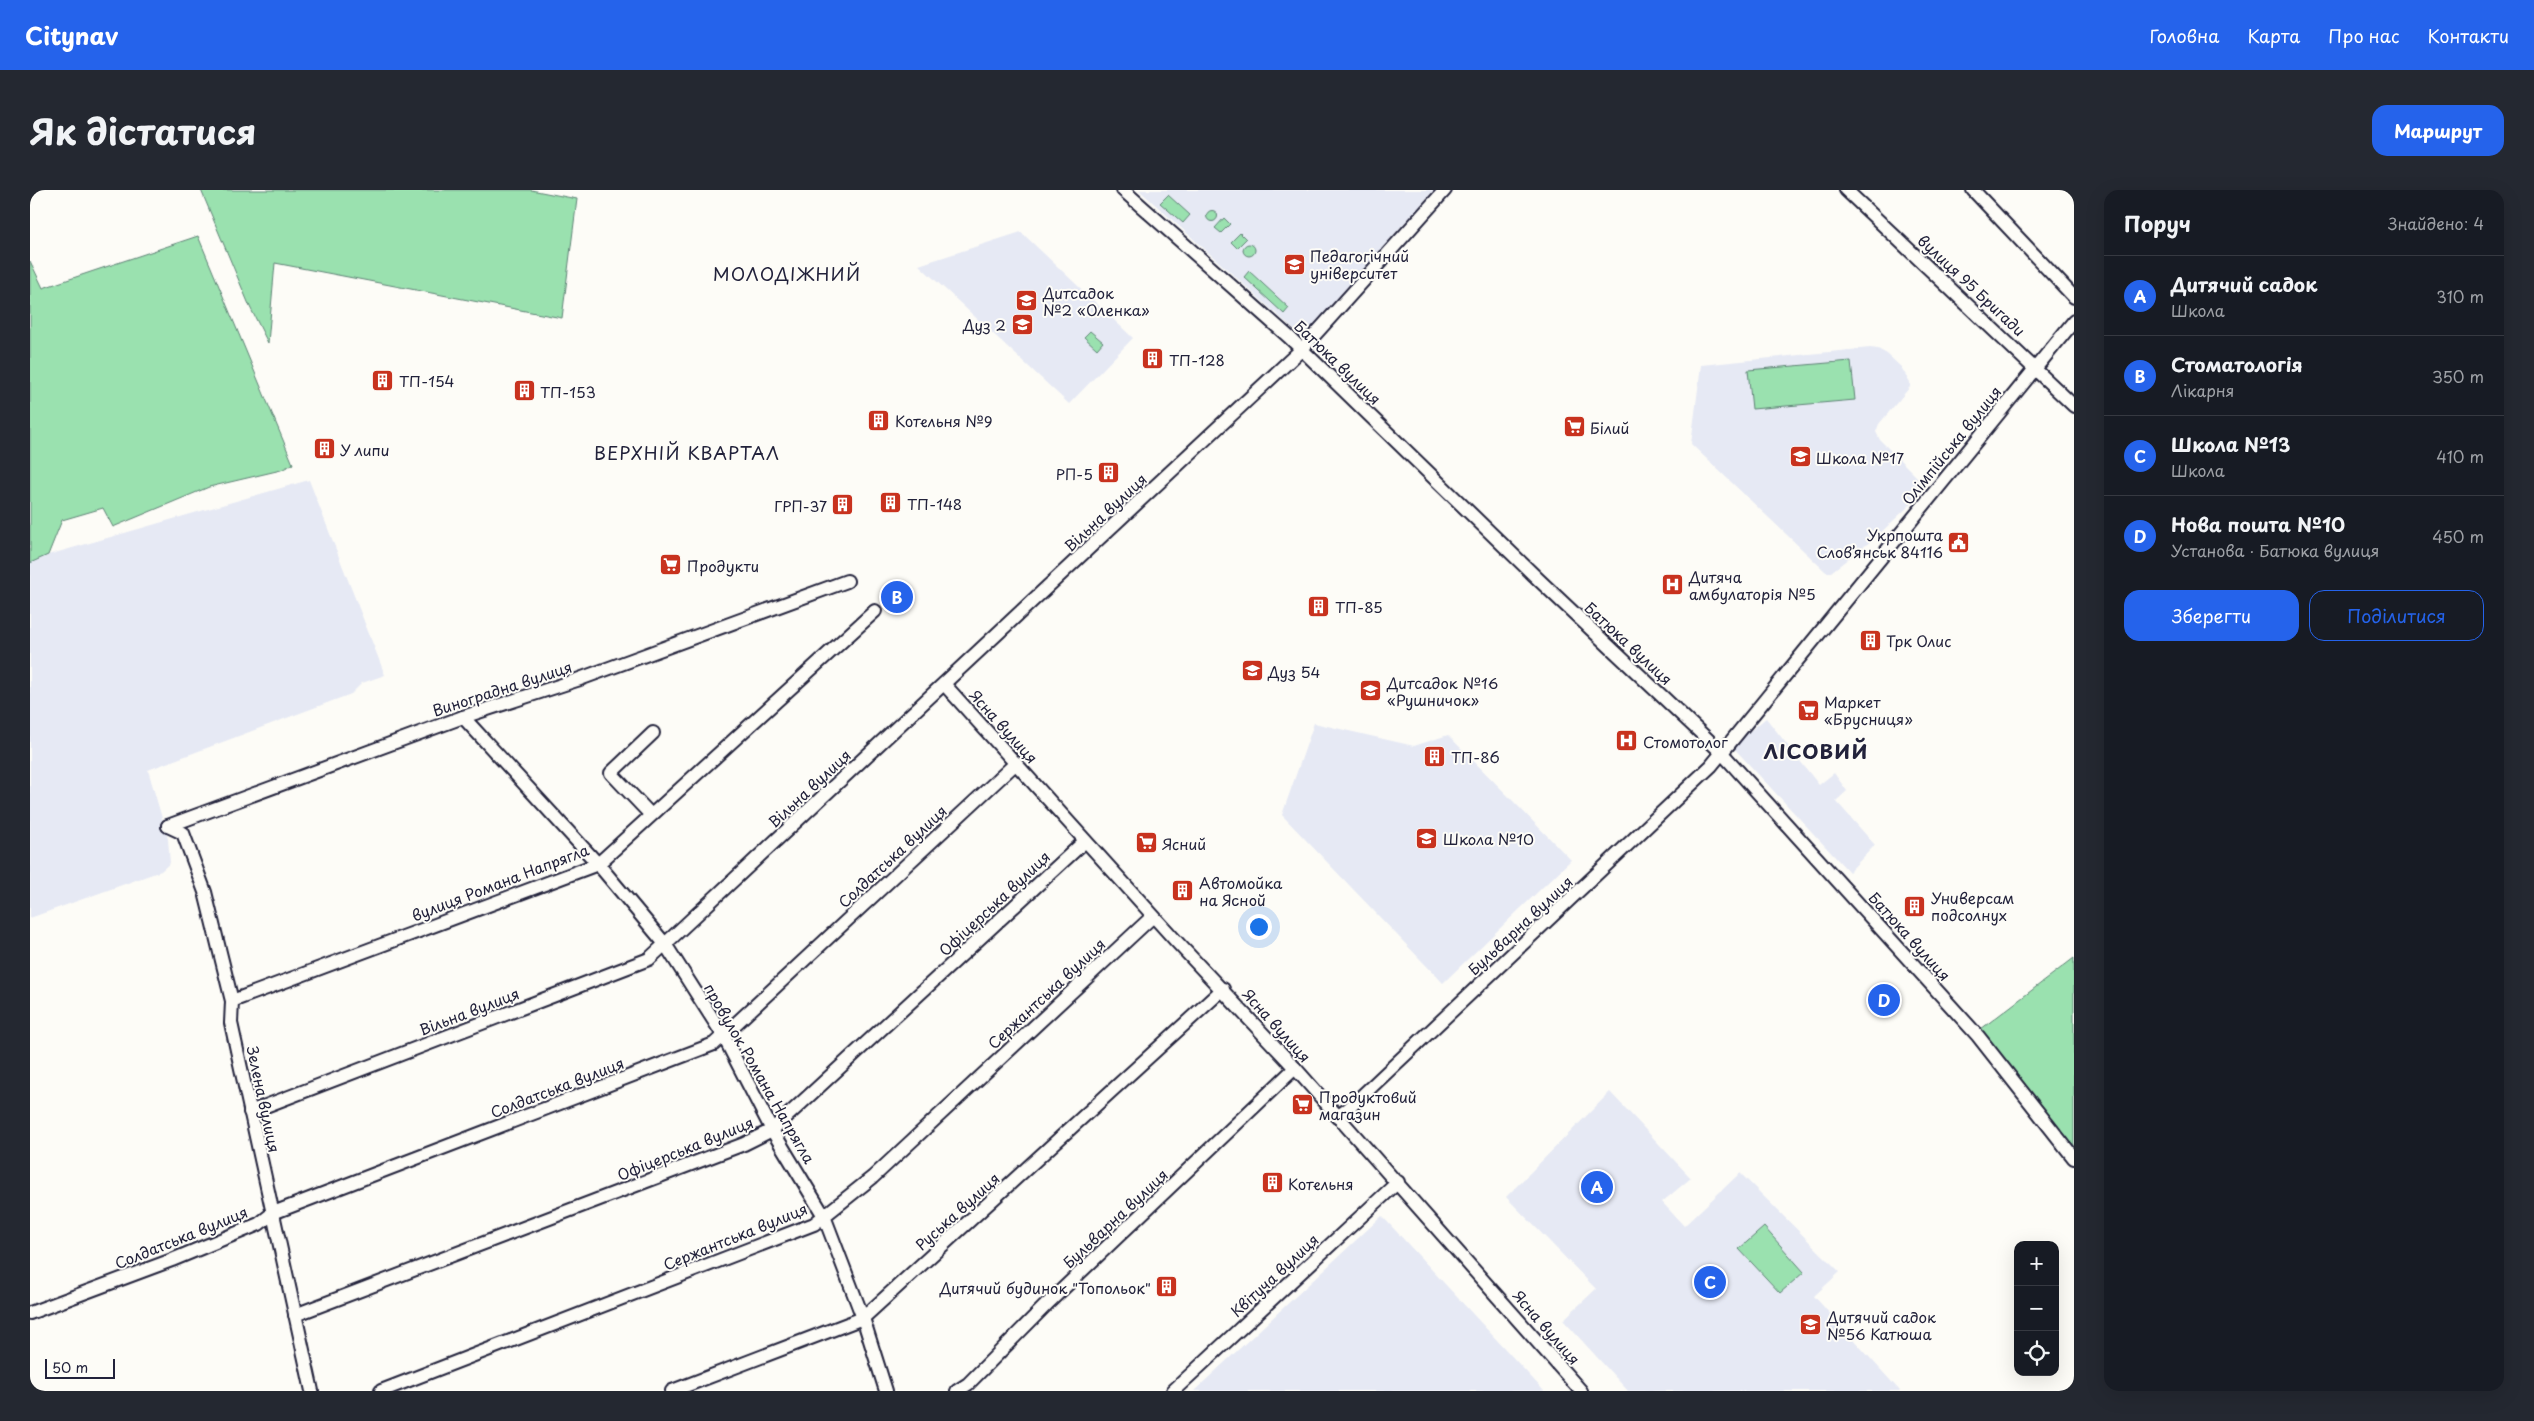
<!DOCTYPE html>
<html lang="uk">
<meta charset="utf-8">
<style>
:root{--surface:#171b24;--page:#242831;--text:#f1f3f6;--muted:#9ea1a6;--line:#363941;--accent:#2563eb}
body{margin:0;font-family:"Playpen Sans",sans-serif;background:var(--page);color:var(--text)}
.controls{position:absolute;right:15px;bottom:15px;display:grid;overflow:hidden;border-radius:10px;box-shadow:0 5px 20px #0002}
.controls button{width:45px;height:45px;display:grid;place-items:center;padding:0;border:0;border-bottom:1px solid var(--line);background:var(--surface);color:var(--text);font:25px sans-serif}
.scale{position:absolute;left:15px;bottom:12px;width:70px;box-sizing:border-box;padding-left:5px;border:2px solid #22223b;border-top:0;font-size:14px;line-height:18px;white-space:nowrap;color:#22223b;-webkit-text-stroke:4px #fdfcf7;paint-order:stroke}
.you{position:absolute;left:1228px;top:736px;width:18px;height:18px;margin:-12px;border:4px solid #fff;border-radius:50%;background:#1a73e8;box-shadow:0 0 0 8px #1a73e833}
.badge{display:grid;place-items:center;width:32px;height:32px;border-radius:50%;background:var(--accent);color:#fff;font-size:16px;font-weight:700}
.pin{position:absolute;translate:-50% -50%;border:2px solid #fff;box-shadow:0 1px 5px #0006}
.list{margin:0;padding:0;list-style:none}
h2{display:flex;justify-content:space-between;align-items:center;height:65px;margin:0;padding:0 20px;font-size:21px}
h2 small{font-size:16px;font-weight:400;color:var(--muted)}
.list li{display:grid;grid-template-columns:32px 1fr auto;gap:15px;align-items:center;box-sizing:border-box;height:80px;padding:0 20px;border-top:1px solid var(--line)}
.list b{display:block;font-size:19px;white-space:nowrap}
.list p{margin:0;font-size:16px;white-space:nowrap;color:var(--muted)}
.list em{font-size:16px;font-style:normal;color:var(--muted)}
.actions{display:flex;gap:10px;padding:15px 20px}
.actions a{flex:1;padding:11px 0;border:1px solid var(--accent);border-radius:15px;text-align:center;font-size:18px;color:var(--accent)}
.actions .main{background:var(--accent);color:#fff}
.icon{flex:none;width:28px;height:28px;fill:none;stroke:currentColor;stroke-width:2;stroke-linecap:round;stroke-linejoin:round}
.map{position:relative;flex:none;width:2044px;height:1201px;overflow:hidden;border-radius:15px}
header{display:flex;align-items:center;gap:30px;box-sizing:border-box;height:70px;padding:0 25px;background:var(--accent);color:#fff}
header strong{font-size:24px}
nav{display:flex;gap:28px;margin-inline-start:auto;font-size:18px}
.intro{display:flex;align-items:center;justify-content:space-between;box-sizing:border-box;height:120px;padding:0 30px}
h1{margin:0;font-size:35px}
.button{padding:12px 22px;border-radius:15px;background:var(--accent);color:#fff;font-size:18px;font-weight:700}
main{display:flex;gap:30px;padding:0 30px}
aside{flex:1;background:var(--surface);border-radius:15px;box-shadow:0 5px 20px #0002}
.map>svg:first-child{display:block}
</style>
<header>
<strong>Citynav</strong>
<nav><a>Головна</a><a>Карта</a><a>Про нас</a><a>Контакти</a></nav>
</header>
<div class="intro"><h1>Як дістатися</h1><a class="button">Маршрут</a></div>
<main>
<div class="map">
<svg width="2044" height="1201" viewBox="0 0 2044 1201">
<rect width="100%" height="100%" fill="#fdfcf7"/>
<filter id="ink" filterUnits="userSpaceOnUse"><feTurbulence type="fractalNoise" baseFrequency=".02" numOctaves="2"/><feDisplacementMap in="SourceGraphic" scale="10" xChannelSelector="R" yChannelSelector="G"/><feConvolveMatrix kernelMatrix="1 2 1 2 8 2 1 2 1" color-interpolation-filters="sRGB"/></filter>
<g filter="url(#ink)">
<g fill="#e6e9f4">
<path d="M1109,0h295l-132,147z"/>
<path d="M991,42l112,106 -64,66 -150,-139z"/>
<path d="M1840,158l8,1 9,5 14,13 9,15v5l-31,37 -3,8 4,8 44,44 -14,21 -35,33 -44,34h-5l-135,-128 10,-79z"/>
<path d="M279,290l76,195 -23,8 -11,11 -203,76 20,69 2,24 -9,8 -131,47v-355l18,-8z"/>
<path d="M1736,528l53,67 15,-12 13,18 -11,10 39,44 -26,27 -117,-126z"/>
<path d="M1284,533l100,23 34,-11 123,125 -128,123 -161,-168z"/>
<path d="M1580,902l81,86 -29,24 22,24 56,-53 100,99 -26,24 86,95h-272l-65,-71 33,-31 -90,-92z"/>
<path d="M1352,1026l162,175h-350z"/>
</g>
<g fill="#9ae1af" stroke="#5e8275">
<path d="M171,0h330l46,9 -15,119 -287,-55 -7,80 -18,-36z"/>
<path d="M1138,5l22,20 -7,8 -23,-20z"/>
<circle cx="1182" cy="26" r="5.5"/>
<path d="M1194,28l6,6 -9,9 -6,-5z"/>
<path d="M1210,43l6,6 -9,9 -6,-6z"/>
<path d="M168,46l95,228 -12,6 -72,17 -96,40 -10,-19 -41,12 -14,35 -18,8v-302l13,27z"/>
<circle cx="1219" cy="60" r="6"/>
<path d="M1219,81l40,37 -5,6 -40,-37z"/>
<path d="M1060,141l13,11 -6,7 -13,-12z"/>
<path d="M1821,171l4,39 -103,9 -4,-39z"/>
<path d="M2044,768v188l-93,-117z"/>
<path d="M1734,1037l40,45 -24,21 -41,-44z"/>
</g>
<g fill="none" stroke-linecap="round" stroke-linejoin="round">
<defs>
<g id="minor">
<path d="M1093,0l166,147 250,243 182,172 257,284 96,122"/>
<path d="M1816,0l228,216"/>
<path d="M1943,0l101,107"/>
<path d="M914,494l232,257 119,127 286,323"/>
<path d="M433,527l135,147 67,80 58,91 49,95 52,86 39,102 23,73"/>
<path d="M621,625l-40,-42 42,-40"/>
<path d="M138,636l295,-109 114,-37 270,-99"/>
<path d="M138,636l15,7 22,59 27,109 -1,22 81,368"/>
<path d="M202,811l366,-137 277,-253"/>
<path d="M220,922l399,-153 653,-610 143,-159"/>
<path d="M1307,927l11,-8 363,-343 363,-445"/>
<path d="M0,1123l142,-53 87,-36 14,-11 441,-169 302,-281"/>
<path d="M265,1125l449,-171 28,-14 313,-289"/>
<path d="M351,1201l433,-167 59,-47 280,-261"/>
<path d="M642,1201l191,-73 360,-329"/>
<path d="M927,1201l11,-7 79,-80 248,-236"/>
<path d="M1143,1201l225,-209"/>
</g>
</defs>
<use href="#minor" stroke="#22223b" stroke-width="16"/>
<use href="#minor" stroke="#fdfcf7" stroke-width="12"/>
</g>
</g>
<defs>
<symbol id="university-square" viewBox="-11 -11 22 22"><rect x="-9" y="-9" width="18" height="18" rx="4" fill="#c8321e" stroke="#fdfcf7"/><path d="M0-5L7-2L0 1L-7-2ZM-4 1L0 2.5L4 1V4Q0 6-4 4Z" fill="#fff"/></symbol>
<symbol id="school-square" viewBox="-11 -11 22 22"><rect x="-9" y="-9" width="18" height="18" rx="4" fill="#c8321e" stroke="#fdfcf7"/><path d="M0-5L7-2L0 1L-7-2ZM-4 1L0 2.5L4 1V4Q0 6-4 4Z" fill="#fff"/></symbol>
<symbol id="building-square" viewBox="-11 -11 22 22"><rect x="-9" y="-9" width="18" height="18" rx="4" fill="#c8321e" stroke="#fdfcf7"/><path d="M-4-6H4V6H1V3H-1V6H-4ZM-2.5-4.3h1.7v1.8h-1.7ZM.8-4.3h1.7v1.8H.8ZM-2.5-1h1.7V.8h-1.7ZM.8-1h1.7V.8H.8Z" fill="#fff"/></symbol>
<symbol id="supermarket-square" viewBox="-11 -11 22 22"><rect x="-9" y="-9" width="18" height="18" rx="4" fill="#c8321e" stroke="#fdfcf7"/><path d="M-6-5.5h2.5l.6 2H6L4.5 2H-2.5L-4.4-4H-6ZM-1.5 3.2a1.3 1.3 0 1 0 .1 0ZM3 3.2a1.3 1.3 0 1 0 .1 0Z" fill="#fff"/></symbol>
<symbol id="civic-square" viewBox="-11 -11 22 22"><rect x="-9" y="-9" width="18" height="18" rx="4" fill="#c8321e" stroke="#fdfcf7"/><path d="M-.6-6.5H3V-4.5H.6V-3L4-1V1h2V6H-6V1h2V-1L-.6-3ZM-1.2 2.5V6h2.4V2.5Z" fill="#fff"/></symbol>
<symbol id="hospital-square" viewBox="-11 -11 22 22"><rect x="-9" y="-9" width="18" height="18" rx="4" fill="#c8321e" stroke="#fdfcf7"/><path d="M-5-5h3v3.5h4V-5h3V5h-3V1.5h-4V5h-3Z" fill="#fff"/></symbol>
</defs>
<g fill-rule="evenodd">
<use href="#university-square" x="1252" y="62" width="25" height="25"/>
<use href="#school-square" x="984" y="98" width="25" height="25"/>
<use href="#school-square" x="980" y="122" width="25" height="25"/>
<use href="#building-square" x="1110" y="156" width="25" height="25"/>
<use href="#building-square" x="340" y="178" width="25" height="25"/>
<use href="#building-square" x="482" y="188" width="25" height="25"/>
<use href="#building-square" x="836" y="218" width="25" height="25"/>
<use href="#supermarket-square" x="1532" y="224" width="25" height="25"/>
<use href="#building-square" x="282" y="246" width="25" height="25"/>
<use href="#school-square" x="1758" y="254" width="25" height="25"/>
<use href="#building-square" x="1066" y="270" width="25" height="25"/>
<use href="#building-square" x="848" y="300" width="25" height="25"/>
<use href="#building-square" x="800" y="302" width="25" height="25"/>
<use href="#civic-square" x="1916" y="340" width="25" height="25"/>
<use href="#supermarket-square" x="628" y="362" width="25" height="25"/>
<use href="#hospital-square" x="1630" y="382" width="25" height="25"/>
<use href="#building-square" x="1276" y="404" width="25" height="25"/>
<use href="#building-square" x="1828" y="438" width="25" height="25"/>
<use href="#school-square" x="1210" y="468" width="25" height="25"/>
<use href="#school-square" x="1328" y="488" width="25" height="25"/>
<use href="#supermarket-square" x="1766" y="508" width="25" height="25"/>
<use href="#hospital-square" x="1584" y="538" width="25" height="25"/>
<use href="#building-square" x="1392" y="554" width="25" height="25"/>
<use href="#school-square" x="1384" y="636" width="25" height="25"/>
<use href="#supermarket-square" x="1104" y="640" width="25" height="25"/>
<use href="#building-square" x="1140" y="688" width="25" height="25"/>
<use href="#building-square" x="1872" y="704" width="25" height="25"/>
<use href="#supermarket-square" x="1260" y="902" width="25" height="25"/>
<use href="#building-square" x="1230" y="980" width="25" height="25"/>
<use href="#building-square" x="1124" y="1084" width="25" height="25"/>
<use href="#school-square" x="1768" y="1122" width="25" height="25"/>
</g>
<g text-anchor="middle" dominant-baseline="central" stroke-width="4" stroke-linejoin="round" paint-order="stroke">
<g font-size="15" fill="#22223b" stroke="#fdfcf7" text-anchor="start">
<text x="1280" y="65">Педагогічний<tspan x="1280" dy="17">університет</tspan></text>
<text x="1013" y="102">Дитсадок<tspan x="1013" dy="17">№2 «Оленка»</tspan></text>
<text x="976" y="134" text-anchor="end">Дуз 2</text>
<text x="1139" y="169">ТП-128</text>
<text x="369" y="190">ТП-154</text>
<text x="510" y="201">ТП-153</text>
<text x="865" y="230">Котельня №9</text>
<text x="1560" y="237">Білий</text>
<text x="310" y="259">У липи</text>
<text x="1786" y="267">Школа №17</text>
<text x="1063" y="283" text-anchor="end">РП-5</text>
<text x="877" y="313">ТП-148</text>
<text x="797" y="315" text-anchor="end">ГРП-37</text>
<text x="1913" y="344" text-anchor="end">Укрпошта<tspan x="1913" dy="17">Слов’янськ 84116</tspan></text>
<text x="657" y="375">Продукти</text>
<text x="1659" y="386">Дитяча<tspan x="1659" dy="17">амбулаторія №5</tspan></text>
<text x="1305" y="416">ТП-85</text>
<text x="1856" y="450">Трк Олис</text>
<text x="1238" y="481">Дуз 54</text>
<text x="1357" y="492">Дитсадок №16<tspan x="1357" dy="17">«Рушничок»</tspan></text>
<text x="1794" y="511">Маркет<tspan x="1794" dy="17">«Брусниця»</tspan></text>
<text x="1613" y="551">Стомотолог</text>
<text x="1421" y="566">ТП-86</text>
<text x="1413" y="648">Школа №10</text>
<text x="1132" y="653">Ясний</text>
<text x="1169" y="692">Автомойка<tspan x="1169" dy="17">на Ясной</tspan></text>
<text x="1901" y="707">Универсам<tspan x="1901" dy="17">подсолнух</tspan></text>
<text x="1289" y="906">Продуктовий<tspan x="1289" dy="17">магазин</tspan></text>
<text x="1258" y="993">Котельня</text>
<text x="1121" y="1097" text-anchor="end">Дитячий будинок "Топольок"</text>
<text x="1797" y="1126">Дитячий садок<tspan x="1797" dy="17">№56 Катюша</tspan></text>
</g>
<g font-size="15" fill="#22223b" stroke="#fdfcf7">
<text transform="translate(1942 95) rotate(43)">вулиця 95 Бригади</text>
<text transform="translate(1308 172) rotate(44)">Батюка вулиця</text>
<text transform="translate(1921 255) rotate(-51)">Олімпійська вулиця</text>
<text transform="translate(1075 322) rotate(-43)">Вільна вулиця</text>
<text transform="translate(1599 453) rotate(43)">Батюка вулиця</text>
<text transform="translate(472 498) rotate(-18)">Виноградна вулиця</text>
<text transform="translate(974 536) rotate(48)">Ясна вулиця</text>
<text transform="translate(779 598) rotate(-43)">Вільна вулиця</text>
<text transform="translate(862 666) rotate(-43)">Солдатська вулиця</text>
<text transform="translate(470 692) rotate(-21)">вулиця Романа Напрягла</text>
<text transform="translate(964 713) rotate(-43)">Офіцерська вулиця</text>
<text transform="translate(1490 735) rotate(-43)">Бульварна вулиця</text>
<text transform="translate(1880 746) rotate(48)">Батюка вулиця</text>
<text transform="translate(1016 803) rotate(-43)">Сержантська вулиця</text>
<text transform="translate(439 821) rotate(-21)">Вільна вулиця</text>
<text transform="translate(1247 835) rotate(48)">Ясна вулиця</text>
<text transform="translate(730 883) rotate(60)">провулок Романа Напрягла</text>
<text transform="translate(527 897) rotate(-21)">Солдатська вулиця</text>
<text transform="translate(234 909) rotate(78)">Зелена вулиця</text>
<text transform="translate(655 958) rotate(-22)">Офіцерська вулиця</text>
<text transform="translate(927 1021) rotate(-42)">Руська вулиця</text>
<text transform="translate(1085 1028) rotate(-43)">Бульварна вулиця</text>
<text transform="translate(705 1046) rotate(-22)">Сержантська вулиця</text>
<text transform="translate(151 1047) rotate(-22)">Солдатська вулиця</text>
<text transform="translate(1244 1085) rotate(-43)">Квітуча вулиця</text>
<text transform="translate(1517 1137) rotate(49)">Ясна вулиця</text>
</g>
<g font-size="18" letter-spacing="1" fill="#22223b" stroke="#fdfcf7">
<text x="757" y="83">МОЛОДІЖНИЙ</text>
<text x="657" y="262">ВЕРХНІЙ КВАРТАЛ</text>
</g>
<g font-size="20" font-weight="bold" letter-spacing="1" fill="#22223b" stroke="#fdfcf7">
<text x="1786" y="561">ЛІСОВИЙ</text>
</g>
</g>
</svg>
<div class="controls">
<button>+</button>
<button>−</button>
<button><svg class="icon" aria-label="locate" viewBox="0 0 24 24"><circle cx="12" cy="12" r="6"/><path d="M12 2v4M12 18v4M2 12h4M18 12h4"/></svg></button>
</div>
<div class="scale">50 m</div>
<div class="you"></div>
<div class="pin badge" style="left:1567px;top:997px">A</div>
<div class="pin badge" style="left:867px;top:407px">B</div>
<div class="pin badge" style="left:1680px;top:1092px">C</div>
<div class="pin badge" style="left:1854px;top:810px">D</div>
</div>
<aside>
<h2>Поруч<small>Знайдено: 4</small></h2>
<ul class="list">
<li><span class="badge">A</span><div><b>Дитячий садок</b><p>Школа</p></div><em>310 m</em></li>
<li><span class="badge">B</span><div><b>Стоматологія</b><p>Лікарня</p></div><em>350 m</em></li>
<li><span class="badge">C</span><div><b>Школа №13</b><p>Школа</p></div><em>410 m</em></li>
<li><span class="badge">D</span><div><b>Нова пошта №10</b><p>Установа · Батюка вулиця</p></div><em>450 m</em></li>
</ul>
<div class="actions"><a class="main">Зберегти</a><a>Поділитися</a></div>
</aside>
</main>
